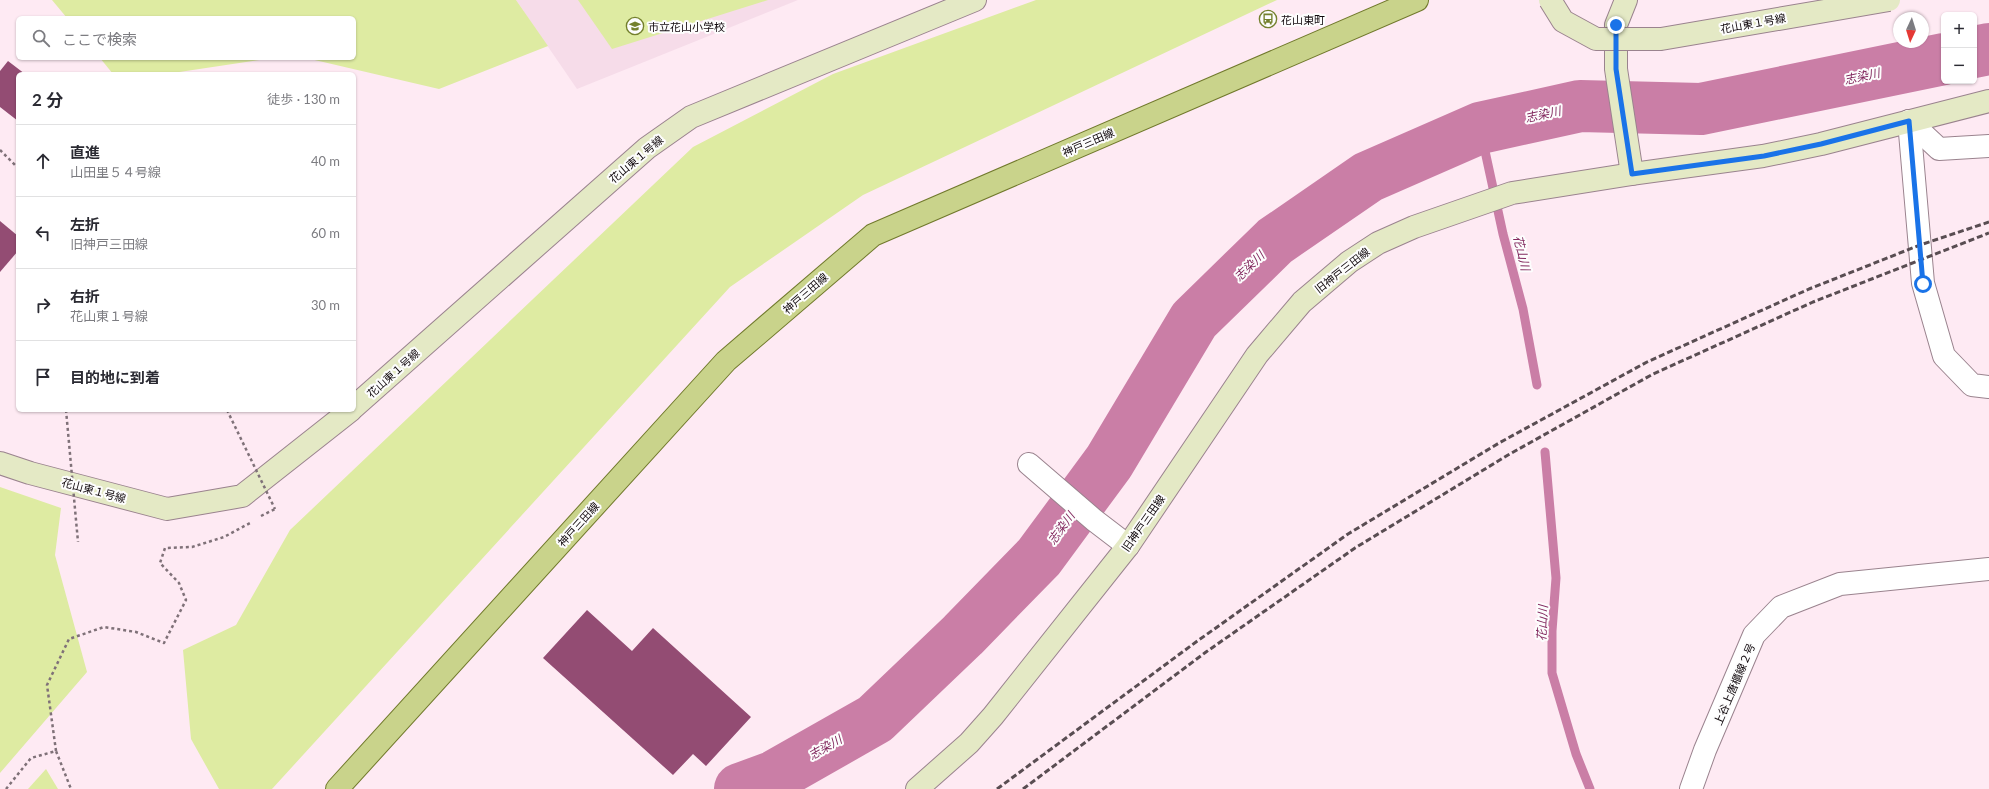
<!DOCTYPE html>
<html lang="ja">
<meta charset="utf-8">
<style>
:root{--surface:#fff;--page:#f2f2f3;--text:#2b2b33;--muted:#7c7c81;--line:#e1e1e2}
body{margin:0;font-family:Lato,"Noto Sans JP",sans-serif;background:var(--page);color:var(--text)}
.controls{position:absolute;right:12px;top:12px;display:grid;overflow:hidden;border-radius:6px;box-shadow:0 1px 3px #0004}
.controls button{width:36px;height:36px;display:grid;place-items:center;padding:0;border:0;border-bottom:1px solid var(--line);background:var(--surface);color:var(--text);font:20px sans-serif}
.compass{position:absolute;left:1893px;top:12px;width:36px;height:36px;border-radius:50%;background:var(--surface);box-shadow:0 1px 3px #0004;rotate:184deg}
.stop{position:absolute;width:12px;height:12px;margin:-9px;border:3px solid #1a73e8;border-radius:50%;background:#fff}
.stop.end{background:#1a73e8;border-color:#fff;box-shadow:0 1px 4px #0008}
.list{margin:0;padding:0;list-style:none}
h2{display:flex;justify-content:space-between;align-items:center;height:52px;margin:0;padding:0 16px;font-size:17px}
h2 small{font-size:13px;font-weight:400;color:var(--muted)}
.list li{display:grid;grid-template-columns:26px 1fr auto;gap:12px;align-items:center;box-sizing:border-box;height:72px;padding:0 16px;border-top:1px solid var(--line)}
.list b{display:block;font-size:15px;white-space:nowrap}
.list p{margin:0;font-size:13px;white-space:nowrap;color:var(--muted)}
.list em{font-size:13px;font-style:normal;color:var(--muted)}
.icon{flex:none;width:22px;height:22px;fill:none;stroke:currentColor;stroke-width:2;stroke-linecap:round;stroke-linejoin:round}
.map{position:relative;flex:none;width:1989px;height:789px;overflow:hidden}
.search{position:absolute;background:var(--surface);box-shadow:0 1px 3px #0004;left:16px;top:16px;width:340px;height:44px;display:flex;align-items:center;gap:10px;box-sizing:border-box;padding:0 14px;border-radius:6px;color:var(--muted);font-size:15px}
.panel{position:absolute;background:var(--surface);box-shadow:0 1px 3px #0004;left:16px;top:72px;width:340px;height:340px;border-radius:6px}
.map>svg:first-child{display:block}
</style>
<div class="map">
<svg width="1989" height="789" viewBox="0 0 1989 789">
<rect width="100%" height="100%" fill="#feeaf3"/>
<path fill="#f6dce9" d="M516,0h282l-221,89z"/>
<g fill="#deeba2">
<path d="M52,0h464l32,46 -109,43 -133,-31h48v-40h-287z"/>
<path d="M578,0h190l-156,49z"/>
<path d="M1036,0h241l-414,195 -133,92 -458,502h-53l-28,-50 -8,-89 53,-25 54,-95 403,-383 140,-73z"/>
<path d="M100,58h173l-107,16h-53z"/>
<path d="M0,487l61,21 -6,47 32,117 -87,101z"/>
<path d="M46,769l12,20h-30z"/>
</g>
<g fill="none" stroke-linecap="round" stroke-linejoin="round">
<g stroke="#ca7ea6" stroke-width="9">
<path d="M1480,128l23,106 20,75 14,76"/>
<path d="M1545,452l11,126 -4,53v42l24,81 14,35"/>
</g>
<g stroke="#ca7ea6" stroke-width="52">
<path d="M1974,52l15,-3"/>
<path d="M740,789l33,-12 102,-58 88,-84 76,-78 70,-95 85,-142 81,-79 93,-64 112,-49 100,-22 121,3 243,-50"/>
</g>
</g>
<g fill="#934c73">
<path d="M8,61l17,13h-7v47l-18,-14v-36z"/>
<path d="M0,221l18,15v15l-18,21z"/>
<path d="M587,610l45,41 21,-23 98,89 -45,49 -13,-12 -20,21 -130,-117z"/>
</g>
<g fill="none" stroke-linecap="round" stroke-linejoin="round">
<defs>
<g id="street">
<path d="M1909,121l14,162 21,73 28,29 17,2"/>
<path d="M1909,121l30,28 50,-3"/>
<path d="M1029,464l65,56 34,26"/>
<path d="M1691,789l14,-39 49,-115 27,-28 59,-23 149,-15"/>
</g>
<g id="secondary">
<path d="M1626,0l-10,25v44l16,105"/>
<path d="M354,407l293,-259 44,-31 284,-117"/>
<path d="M0,463l30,10 137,36 75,-13 109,-86"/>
<path d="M917,789l52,-46 24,-27 135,-170 129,-191 45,-53 47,-40 29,-19 36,-16 98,-34 120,-19 131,-18 58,-12 168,-43"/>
</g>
<path id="primary" d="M337,789l389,-428 147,-126 544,-235"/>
</defs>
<use href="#street" stroke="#9a838e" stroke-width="24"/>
<use href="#secondary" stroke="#9a838e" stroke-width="24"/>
<use href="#primary" stroke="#71792c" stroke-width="24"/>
<g stroke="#7f7178" stroke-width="2.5" stroke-dasharray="3 3" stroke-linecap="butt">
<path d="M0,150l18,18"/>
<path d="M261,516l14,-7"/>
<path d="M56,751l-9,-66 22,-46 35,-12 32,5 28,11 22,-43 -7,-17 -19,-20 5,-15 27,-1 32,-10 26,-14"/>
<path d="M6,789l25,-31 25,-7 15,38"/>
</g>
<use href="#street" stroke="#fff" stroke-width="22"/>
<use href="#secondary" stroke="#e4e9c5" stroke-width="22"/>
<use href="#primary" stroke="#c9d38b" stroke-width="22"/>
<g stroke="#594d52" stroke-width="3" stroke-dasharray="6 3" stroke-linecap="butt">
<path d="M997,789l199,-147 152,-108 151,-91 148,-81 162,-73 111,-44 69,-23"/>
<path d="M1023,789l183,-137 149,-104 153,-93 145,-81 160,-72 176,-69"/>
</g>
<defs>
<path id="secondary-bridge" d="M1550,0l13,21 33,18h65l228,-39"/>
</defs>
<use href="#secondary-bridge" stroke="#9a838e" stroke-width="24" stroke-linecap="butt"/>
<g stroke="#7f7178" stroke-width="2.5" stroke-dasharray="3 3" stroke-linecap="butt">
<path d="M66,410l12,132"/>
<path d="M227,410l48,99"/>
</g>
<use href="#secondary-bridge" stroke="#e4e9c5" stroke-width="22"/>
</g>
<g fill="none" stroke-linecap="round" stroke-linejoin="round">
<path stroke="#1a73e8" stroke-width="5" d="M1616,25v44l16,105 132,-18 57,-12 88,-23 14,163"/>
</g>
<defs>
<symbol id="bus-ring" viewBox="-11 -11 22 22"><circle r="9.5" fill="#fdfdfd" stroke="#74802d" stroke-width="1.5"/><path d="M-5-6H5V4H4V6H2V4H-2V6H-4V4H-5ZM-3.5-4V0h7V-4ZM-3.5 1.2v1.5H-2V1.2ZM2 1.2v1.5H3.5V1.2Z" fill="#74802d"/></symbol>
<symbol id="school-ring" viewBox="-11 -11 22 22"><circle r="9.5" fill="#fdfdfd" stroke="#74802d" stroke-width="1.5"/><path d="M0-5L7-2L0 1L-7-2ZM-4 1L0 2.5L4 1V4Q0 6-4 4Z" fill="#74802d"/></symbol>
</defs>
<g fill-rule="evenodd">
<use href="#bus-ring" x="1258" y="9" width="20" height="20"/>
<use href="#school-ring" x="625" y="16" width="20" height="20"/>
</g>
<g text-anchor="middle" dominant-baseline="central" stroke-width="4" stroke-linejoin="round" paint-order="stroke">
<g font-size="11" fill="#11090d" stroke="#fdfdfd" text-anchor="start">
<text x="1281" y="19">花山東町</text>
<text x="648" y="26">市立花山小学校</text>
</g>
<g font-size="11" fill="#11090d" stroke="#fdfdfd">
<text transform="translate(1753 23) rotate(-10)">花山東１号線</text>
<text transform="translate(1088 142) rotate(-23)">神戸三田線</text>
<text transform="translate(636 159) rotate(-40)">花山東１号線</text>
<text transform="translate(1342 270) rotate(-38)">旧神戸三田線</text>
<text transform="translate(805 293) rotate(-41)">神戸三田線</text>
<text transform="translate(393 373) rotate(-42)">花山東１号線</text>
<text transform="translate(94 490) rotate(15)">花山東１号線</text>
<text transform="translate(1143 523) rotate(-55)">旧神戸三田線</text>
<text transform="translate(578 524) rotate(-48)">神戸三田線</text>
<text transform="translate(1734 684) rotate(-67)">上谷上唐櫃線２号</text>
</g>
<g font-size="12" font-style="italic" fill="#82285e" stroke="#fdfdfd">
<text transform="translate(1862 76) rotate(-12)">志染川</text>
<text transform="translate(1543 114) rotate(-12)">志染川</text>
<text transform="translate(1522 253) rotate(77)">花山川</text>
<text transform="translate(1249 266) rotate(-44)">志染川</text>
<text transform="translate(1061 528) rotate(-54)">志染川</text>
<text transform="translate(1542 623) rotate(-87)">花山川</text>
<text transform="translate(825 747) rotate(-30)">志染川</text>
</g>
</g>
</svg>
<div class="controls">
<button>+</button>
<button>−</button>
</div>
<svg class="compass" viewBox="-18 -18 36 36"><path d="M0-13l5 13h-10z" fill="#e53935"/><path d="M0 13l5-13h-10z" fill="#7c7c81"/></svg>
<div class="stop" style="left:1923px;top:284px"></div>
<div class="stop end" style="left:1616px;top:25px"></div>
<div class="search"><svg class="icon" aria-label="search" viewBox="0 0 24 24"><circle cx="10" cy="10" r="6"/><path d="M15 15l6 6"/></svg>ここで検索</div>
<section class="panel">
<h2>2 分<small>徒歩 · 130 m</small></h2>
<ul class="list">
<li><svg class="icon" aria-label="ahead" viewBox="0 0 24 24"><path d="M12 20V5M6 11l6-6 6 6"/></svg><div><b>直進</b><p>山田里５４号線</p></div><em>40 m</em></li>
<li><svg class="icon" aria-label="left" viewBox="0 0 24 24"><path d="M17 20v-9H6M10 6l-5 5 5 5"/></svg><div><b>左折</b><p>旧神戸三田線</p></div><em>60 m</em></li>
<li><svg class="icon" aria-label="right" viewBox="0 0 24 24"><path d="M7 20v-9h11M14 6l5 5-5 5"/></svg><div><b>右折</b><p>花山東１号線</p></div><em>30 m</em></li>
<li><svg class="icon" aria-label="arrive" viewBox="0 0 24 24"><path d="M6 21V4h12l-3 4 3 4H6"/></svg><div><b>目的地に到着</b></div></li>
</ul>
</section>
</div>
